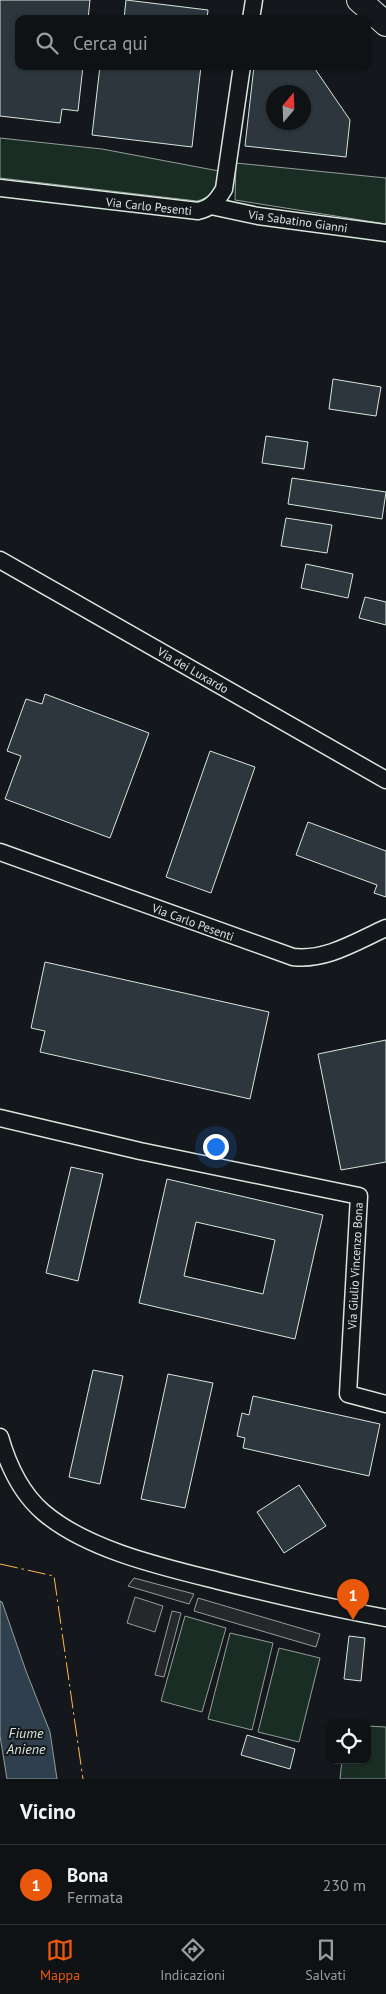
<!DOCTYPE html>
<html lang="it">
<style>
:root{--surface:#0f1215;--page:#1d2022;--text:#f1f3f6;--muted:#9b9ea0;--line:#2f3234;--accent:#ea580c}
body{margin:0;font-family:"PT Sans",sans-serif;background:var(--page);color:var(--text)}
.controls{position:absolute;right:15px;bottom:15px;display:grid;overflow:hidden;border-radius:10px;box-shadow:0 1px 4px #0004}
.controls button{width:45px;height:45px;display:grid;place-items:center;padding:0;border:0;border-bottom:1px solid var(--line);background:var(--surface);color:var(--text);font:25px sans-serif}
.compass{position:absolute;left:266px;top:85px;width:45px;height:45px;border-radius:50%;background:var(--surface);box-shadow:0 1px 4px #0004;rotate:19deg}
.you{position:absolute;left:215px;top:1146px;width:18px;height:18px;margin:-12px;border:4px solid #fff;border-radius:50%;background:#1a73e8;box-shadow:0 0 0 8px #1a73e833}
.badge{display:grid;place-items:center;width:32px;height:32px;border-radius:50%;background:var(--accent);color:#fff;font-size:16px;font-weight:700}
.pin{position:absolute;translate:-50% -41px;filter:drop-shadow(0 1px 2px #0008)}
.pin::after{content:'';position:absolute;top:26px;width:18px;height:15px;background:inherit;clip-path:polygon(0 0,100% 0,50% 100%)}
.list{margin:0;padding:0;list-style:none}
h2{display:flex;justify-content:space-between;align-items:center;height:65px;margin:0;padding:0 20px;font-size:21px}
h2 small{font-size:16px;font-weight:400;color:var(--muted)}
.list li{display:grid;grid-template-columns:32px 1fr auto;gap:15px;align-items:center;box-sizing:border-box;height:80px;padding:0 20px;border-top:1px solid var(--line)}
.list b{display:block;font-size:19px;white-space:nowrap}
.list p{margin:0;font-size:16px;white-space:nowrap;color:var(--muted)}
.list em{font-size:16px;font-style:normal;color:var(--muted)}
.icon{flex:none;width:28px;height:28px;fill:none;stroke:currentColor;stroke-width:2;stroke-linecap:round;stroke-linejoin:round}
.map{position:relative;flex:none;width:386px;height:1779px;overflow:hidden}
.search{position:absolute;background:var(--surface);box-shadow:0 1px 4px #0004;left:15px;right:15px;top:15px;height:55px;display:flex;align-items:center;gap:12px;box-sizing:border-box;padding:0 18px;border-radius:10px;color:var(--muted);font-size:19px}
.sheet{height:145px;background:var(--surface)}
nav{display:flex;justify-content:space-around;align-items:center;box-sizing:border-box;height:70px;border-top:1px solid var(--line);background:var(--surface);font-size:14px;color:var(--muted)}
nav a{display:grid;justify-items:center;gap:2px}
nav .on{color:var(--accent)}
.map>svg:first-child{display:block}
</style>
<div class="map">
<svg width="386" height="1779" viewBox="0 0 386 1779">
<rect width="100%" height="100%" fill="#14181c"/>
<g fill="#1a2d24" stroke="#939e99">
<path d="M0,138l102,11 117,22c-4,17 -3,25 -22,30l-197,-23z"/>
<path d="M236,163l150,15v46l-151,-24z"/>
<path d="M185,1616l41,12 -24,84 -41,-11z"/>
<path d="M230,1633l43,10 -21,87 -44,-11z"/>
<path d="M279,1648l41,10 -21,84 -41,-10z"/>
<path d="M367,1726l19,1v52h-46l2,-19h25z"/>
</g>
<g fill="#24282b" stroke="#939e99">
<path d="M134,1578l60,16 -5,10 -61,-18z"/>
<path d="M135,1597l28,9 -8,26 -28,-9z"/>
<path d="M198,1598l122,36 -4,13 -122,-36z"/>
<path d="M172,1611l9,2 -17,64 -9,-2z"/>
</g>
<path fill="#2f3f4d" stroke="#939e99" d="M0,1601l2,1 24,69 24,61 7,47h-50l-7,-43z"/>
<g fill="#2c363c" stroke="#d8e6dc" fill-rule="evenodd">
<path d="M0,0h90l-2,19h-69v47h64l-5,45 -16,-2 -2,14 -60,-7z"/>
<path d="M126,0l82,10 -1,9h-83z"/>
<path d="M100,66h101l-9,81 -100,-12z"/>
<path d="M254,66h59l37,54 -4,37 -101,-11zM274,92h30v30h-30z"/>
<path d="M333,379l48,8 -5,29 -47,-7z"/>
<path d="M266,436l42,6 -4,27 -42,-6z"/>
<path d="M292,478l94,14 -4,27 -94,-15z"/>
<path d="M286,518l46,7 -5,28 -46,-7z"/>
<path d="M306,564l47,10 -5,24 -47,-10z"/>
<path d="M365,597l21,5v23l-27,-7z"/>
<path d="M45,694l104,39 -39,105 -105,-39 16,-43 -14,-5 19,-52 16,5z"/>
<path d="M210,751l45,16 -44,126 -45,-16z"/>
<path d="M308,822l78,29v46l-12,-4 3,-8 -81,-30z"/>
<path d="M45,962l224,50 -19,87 -210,-47 5,-21 -14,-3z"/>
<path d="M386,1040v122l-45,8 -23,-116z"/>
<path d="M71,1167l32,7 -25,107 -32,-8z"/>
<path d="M167,1179l156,36 -28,124 -156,-36zM196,1222l79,18 -12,54 -79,-18z"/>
<path d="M93,1370l30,6 -23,108 -31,-7z"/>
<path d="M168,1374l45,9 -28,125 -44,-9z"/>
<path d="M253,1396l127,28 -11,52 -126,-28 2,-10 -8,-2 5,-23 7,2z"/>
<path d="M299,1485l27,41 -42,27 -27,-41z"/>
<path d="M349,1636l16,2 -4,43 -17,-2z"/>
<path d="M247,1735l48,14 -5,20 -49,-14z"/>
</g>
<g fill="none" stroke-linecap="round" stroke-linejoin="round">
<defs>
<g id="minor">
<path d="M251,19l3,-19"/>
<path d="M0,188l198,23c13,-3 19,-10 26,-22l18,-123"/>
<path d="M211,206l47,10 128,17"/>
<path d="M0,560l386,220"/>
<path d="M0,852l293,105c33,4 64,-16 93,-29"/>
<path d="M0,1118l140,33 219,45 -11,198 38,10"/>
<path d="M0,1437c8,28 21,56 43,75 44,38 120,55 176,69 56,14 111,27 167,37"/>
</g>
<path id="highway" d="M359,0l27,24"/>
</defs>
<use href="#minor" stroke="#d8e6dc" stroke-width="19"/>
<use href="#highway" stroke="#d8e6dc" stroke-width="26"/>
<use href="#minor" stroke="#14181c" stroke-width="16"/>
<use href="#highway" stroke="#14181c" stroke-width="24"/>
<path stroke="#ffb74d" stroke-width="1" stroke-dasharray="18 4 2.5 4" stroke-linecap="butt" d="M0,1564l54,12 29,203"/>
</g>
<g text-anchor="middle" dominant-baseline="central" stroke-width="4" stroke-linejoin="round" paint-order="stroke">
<g font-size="12" fill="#d8e6dc" stroke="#14181c">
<text transform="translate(149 206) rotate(6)">Via Carlo Pesenti</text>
<text transform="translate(298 221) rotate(8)">Via Sabatino Gianni</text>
<text transform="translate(193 670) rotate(30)">Via dei Luxardo</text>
<text transform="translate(193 922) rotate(20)">Via Carlo Pesenti</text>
<text transform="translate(355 1266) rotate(-87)">Via Giulio Vincenzo Bona</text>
</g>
<g font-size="14" font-style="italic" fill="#d8e6dc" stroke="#14181c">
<text x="26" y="1733">Fiume<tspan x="26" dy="16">Aniene</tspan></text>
</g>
</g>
</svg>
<div class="controls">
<button><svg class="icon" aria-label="locate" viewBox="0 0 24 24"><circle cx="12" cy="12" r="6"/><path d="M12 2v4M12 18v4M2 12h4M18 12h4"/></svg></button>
</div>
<svg class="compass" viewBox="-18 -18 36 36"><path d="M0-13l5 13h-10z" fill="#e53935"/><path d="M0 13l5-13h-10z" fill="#9b9ea0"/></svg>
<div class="you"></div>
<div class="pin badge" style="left:353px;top:1620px">1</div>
<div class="search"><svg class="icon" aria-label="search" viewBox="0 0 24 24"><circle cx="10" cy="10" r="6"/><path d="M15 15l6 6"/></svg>Cerca qui</div>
</div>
<section class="sheet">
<h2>Vicino<small></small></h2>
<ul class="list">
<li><span class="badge">1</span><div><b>Bona</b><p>Fermata</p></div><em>230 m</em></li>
</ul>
</section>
<nav>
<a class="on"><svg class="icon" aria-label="map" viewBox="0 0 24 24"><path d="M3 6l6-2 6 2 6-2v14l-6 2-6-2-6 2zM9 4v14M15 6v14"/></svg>Mappa</a>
<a><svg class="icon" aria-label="directions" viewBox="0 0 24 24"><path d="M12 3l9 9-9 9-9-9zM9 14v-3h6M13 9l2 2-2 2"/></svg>Indicazioni</a>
<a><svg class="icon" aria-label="saved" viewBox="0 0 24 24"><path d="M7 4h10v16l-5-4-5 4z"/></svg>Salvati</a>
</nav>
